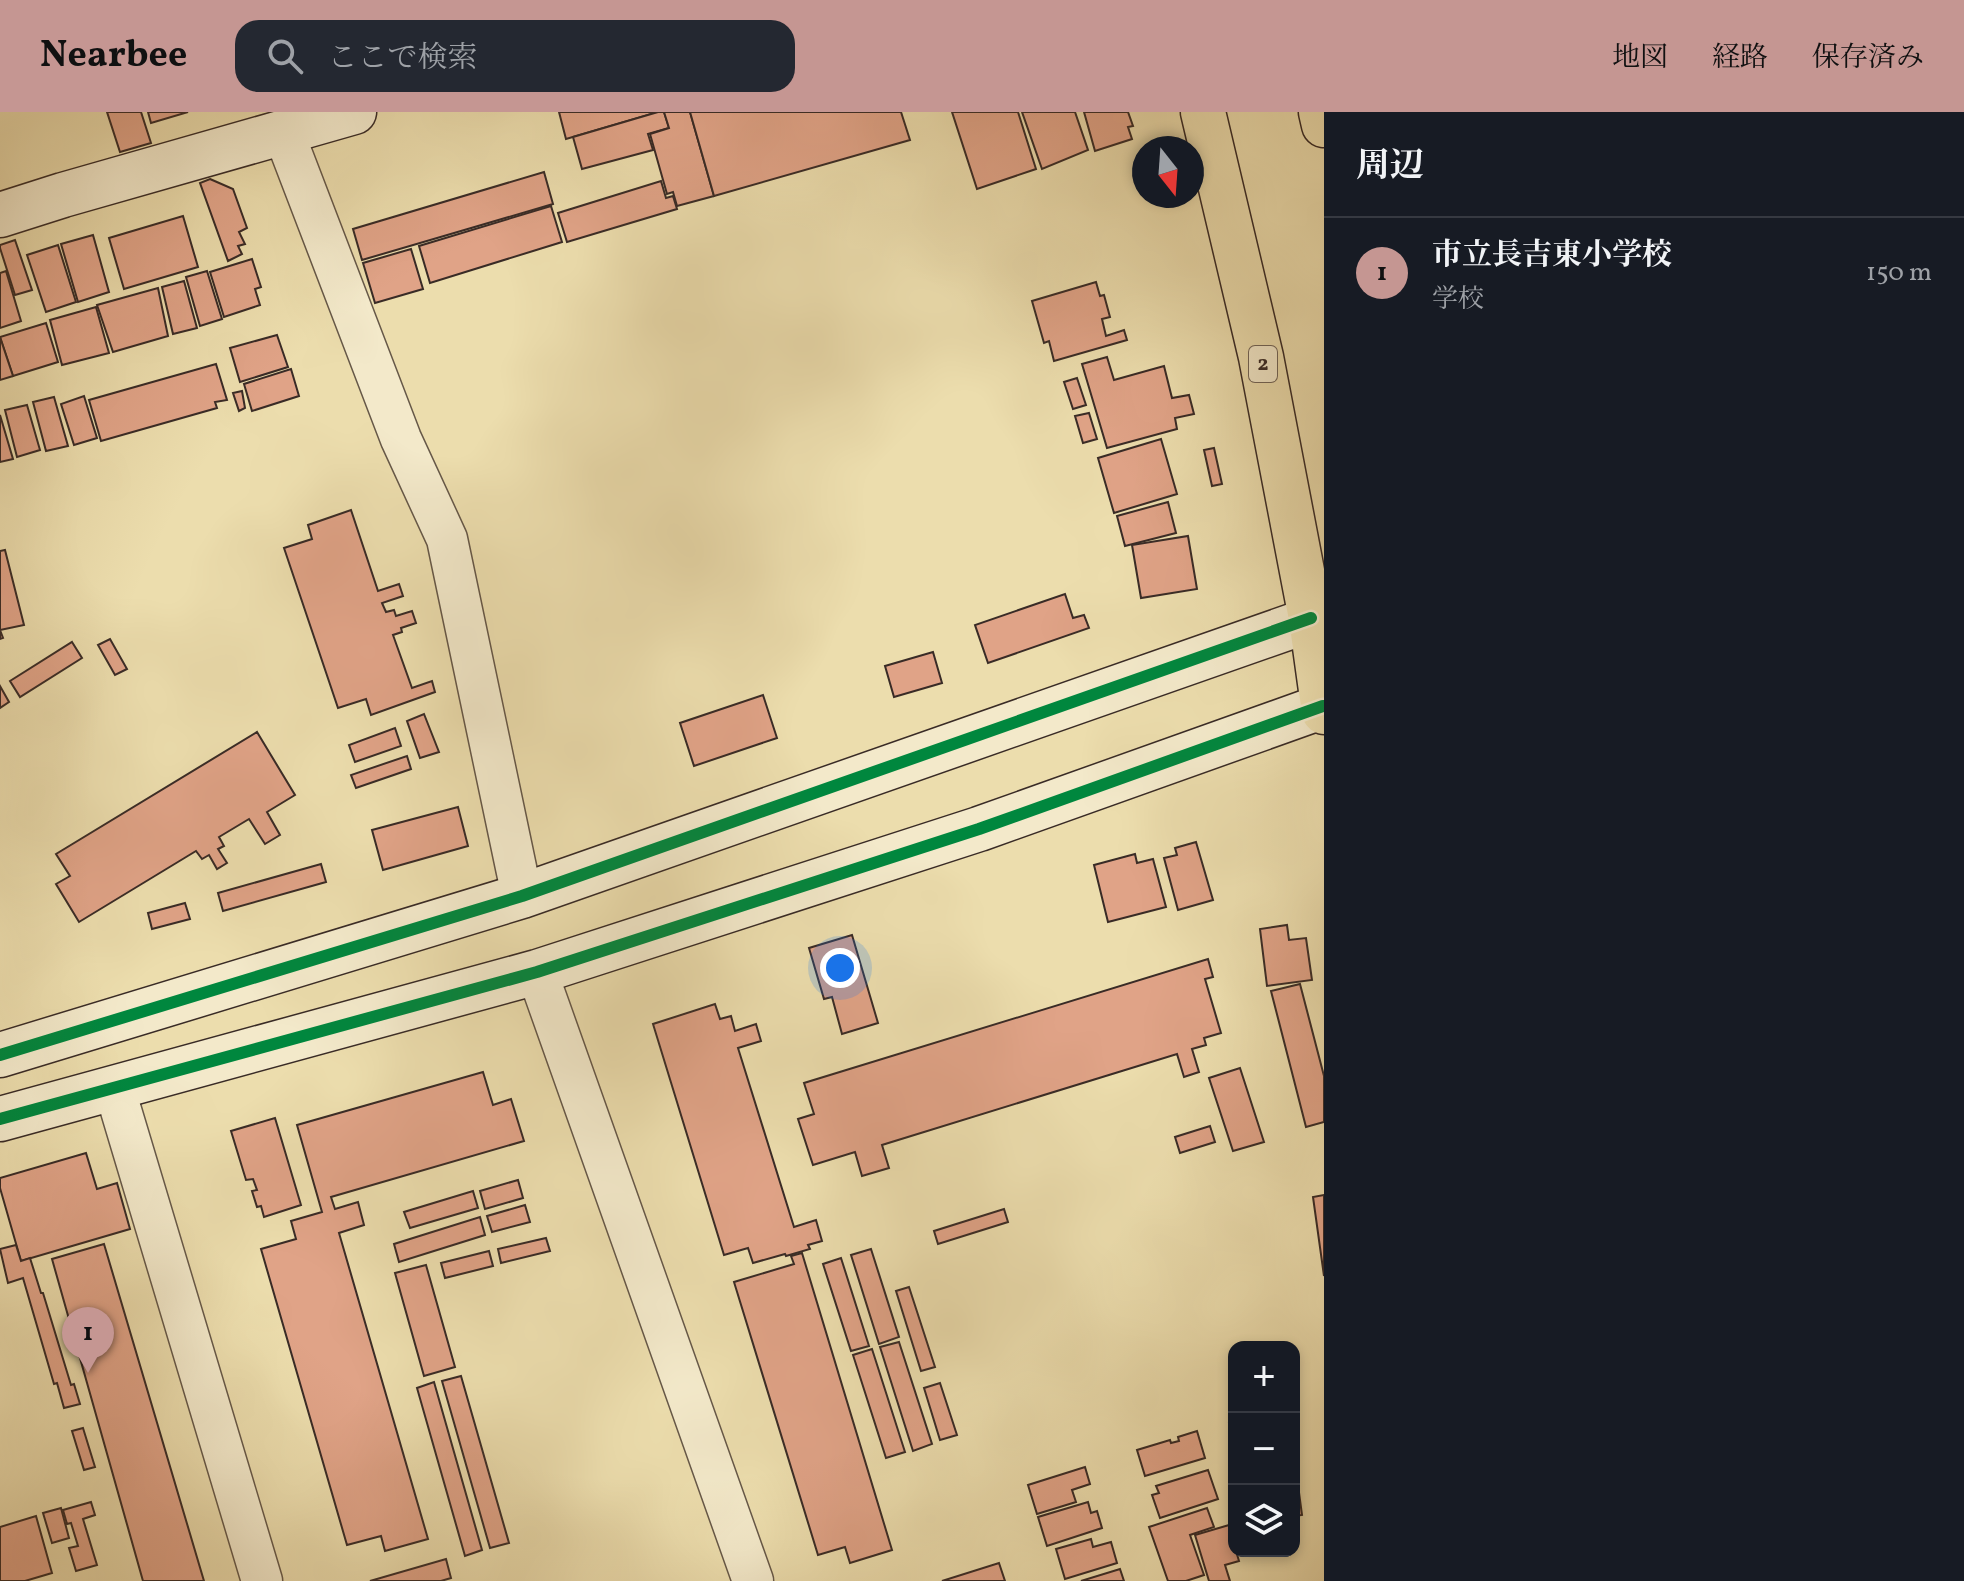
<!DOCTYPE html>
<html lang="ja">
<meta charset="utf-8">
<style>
:root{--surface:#171b24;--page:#242831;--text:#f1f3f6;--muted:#9ea1a6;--line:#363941;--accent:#c59692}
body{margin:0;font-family:Vollkorn,"Noto Serif JP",serif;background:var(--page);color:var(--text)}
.controls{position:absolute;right:24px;bottom:24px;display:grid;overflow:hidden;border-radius:16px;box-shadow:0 4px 12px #0003}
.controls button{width:72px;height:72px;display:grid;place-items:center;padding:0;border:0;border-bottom:2px solid var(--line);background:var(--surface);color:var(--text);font:40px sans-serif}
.compass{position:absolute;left:1132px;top:24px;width:72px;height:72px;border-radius:50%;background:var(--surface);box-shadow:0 4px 12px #0003;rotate:163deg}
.you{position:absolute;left:840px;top:856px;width:28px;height:28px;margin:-20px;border:6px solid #fff;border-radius:50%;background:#1a73e8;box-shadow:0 0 0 12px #1a73e833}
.badge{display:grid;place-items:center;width:52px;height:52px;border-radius:50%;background:var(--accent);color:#111;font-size:26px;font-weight:700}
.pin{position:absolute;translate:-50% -66px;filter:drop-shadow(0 2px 4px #0008)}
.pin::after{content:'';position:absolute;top:42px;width:28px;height:24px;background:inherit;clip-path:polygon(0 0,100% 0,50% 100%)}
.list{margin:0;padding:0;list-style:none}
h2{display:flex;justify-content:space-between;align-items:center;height:104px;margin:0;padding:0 32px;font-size:34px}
h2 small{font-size:26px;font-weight:400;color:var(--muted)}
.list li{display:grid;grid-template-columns:52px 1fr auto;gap:24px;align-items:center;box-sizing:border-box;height:112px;padding:0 32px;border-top:2px solid var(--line)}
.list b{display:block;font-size:30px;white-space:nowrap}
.list p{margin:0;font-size:26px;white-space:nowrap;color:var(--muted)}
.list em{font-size:26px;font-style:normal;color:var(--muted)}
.icon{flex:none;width:44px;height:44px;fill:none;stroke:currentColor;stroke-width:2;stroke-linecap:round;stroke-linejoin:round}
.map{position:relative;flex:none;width:1324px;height:1469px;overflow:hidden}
header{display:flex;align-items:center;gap:48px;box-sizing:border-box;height:112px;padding:0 40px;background:var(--accent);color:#111}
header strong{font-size:38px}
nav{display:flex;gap:44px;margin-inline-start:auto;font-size:28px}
.search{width:560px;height:72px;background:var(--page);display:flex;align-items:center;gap:20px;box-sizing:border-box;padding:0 28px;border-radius:24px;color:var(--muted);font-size:30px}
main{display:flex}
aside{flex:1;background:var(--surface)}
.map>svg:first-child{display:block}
</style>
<header>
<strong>Nearbee</strong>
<div class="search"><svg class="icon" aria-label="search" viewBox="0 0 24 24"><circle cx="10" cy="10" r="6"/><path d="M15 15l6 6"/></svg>ここで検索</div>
<nav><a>地図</a><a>経路</a><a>保存済み</a></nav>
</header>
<main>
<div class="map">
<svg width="1324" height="1469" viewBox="0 0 1324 1469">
<rect width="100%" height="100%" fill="#ecddad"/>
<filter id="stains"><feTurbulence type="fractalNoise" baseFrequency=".0025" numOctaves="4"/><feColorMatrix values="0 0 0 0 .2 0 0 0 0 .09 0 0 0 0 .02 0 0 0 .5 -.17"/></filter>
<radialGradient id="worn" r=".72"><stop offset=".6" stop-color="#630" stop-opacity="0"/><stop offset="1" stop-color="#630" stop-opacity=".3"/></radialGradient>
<g fill="#e0a387" stroke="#392b26" stroke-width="2">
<path d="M107,0h34l10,31 -31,9z"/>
<path d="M148,0h40l-37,11z"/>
<path d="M559,0h99l-92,27z"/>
<path d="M658,0h6l5,16 -21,6 5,16 -71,19 -9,-32z"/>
<path d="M664,0h26l24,84 -37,10 -4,-14 -6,2 -17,-60 19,-6z"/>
<path d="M690,0h211l9,28 -196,56z"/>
<path d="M952,0h66l18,57 -59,20z"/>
<path d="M1022,0h53l13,38 -46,19z"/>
<path d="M1084,0h44l5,14 -5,1 4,12 -37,12z"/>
<path d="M544,60l9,32 -191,56 -9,-31z"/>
<path d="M210,67l23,10 14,39 -8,4 6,12 -7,2 4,8 -14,7 -28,-78z"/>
<path d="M661,69l5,17 7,-2 4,13 -110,33 -9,-29z"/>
<path d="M551,94l11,36 -132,41 -11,-37z"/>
<path d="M183,104l15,51 -74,22 -15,-51z"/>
<path d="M93,123l16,57 -31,10 -17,-58z"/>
<path d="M15,128l17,50 -17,5 -15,-47v-3z"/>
<path d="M58,133l18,57 -30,10 -19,-57z"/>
<path d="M411,137l12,40 -48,14 -12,-40z"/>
<path d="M252,147l9,28 -6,2 5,16 -36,12 -14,-45z"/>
<path d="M6,159l15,50 -21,7v-55z"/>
<path d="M207,159l15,48 -22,7 -14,-49z"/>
<path d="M184,169l13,47 -24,6 -11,-47z"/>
<path d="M1096,170l4,14 4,-1 6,22 -8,2 4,17 18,-6 3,10 -73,21 -5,-20 -5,2 -12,-42z"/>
<path d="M158,176l10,48 -55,16 -16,-47z"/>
<path d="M96,195l13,46 -47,12 -12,-45z"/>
<path d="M46,211l12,39 -45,14 -13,-39z"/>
<path d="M277,223l11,32 -48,15 -10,-34z"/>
<path d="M0,225l13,39 -13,4z"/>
<path d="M1107,245l7,23 50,-14 8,32 17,-3 5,19 -19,4 2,11 -70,19 -25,-84z"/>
<path d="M216,252l11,36 -12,2 2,6 -116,33 -12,-41z"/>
<path d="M291,257l8,27 -47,15 -8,-27z"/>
<path d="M1077,266l9,27 -13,4 -9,-27z"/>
<path d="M242,279l3,17 -6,3 -6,-18z"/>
<path d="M84,284l13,42 -23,7 -13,-41z"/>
<path d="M54,285l14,49 -22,5 -13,-49z"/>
<path d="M27,293l13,45 -23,7 -12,-47z"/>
<path d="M1089,301l8,26 -14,4 -8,-27z"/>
<path d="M0,303l13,44 -13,3z"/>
<path d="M1161,327l16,55 -63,19 -16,-55z"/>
<path d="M1214,336l8,36 -10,2 -8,-36z"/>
<path d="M1168,390l8,31 -51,13 -8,-30z"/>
<path d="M351,398l27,81 21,-7 4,12 -21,7 4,9 8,-2 2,6 16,-5 4,12 -15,5 1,4 -9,3 19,53 20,-7 3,11 -64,23 -5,-16 -28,9 -54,-160 28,-9 -4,-14z"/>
<path d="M1188,424l9,53 -56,9 -9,-53z"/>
<path d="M5,438l19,75 -24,5 3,8 -3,1v-88z"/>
<path d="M1065,482l8,24 11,-3 5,13 -101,35 -13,-38z"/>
<path d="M110,527l17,30 -12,6 -17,-30z"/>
<path d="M72,530l10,16 -62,39 -10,-16z"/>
<path d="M933,540l9,31 -48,14 -9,-31z"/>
<path d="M0,574l9,16 -9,6z"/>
<path d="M763,583l14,43 -83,28 -14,-43z"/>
<path d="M424,602l15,38 -19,6 -13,-37z"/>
<path d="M395,616l6,18 -46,16 -6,-17z"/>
<path d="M257,620l38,63 -28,17 13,23 -15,9 -16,-25 -30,18 5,9 -6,3 9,14 -10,6 -8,-14 -7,4 -6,-8 -117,71 -23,-38 14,-8 -14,-22z"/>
<path d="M407,644l4,13 -55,19 -5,-13z"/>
<path d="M458,695l10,39 -85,24 -11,-40z"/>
<path d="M1196,730l17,58 -35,10 -14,-52 13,-3 -2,-7z"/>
<path d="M1135,742l2,9 16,-4 13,48 -58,15 -14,-57z"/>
<path d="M321,752l5,18 -103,29 -5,-18z"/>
<path d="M185,791l5,16 -38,10 -4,-16z"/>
<path d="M1287,813l2,15 17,-2 6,42 -45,6 -7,-57z"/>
<path d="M852,823l26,88 -36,11 -10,-37 -8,2 -15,-51z"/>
<path d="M1208,847l5,18 -8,2 16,54 -17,5 2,7 -14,4 7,23 -15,5 -7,-23 -295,91 7,23 -27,8 -7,-24 -42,13 -15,-46 16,-5 -10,-31z"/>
<path d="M1300,872l24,92v46l-18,5 -35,-136z"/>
<path d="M715,892l5,15 11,-3 4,15 21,-7 5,17 -23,7 56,179 22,-7 6,21 -14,4 2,4 -24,7 -1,-2 -32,9 -5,-15 -24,7 -71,-231z"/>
<path d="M1240,956l24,74 -31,9 -24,-73z"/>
<path d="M483,960l10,33 18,-6 13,42 -193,56 4,12 23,-7 6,23 -25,8 89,306 -43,12 -4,-15 -34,9 -86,-296 35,-10 -5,-18 31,-9 -25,-87z"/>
<path d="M275,1006l26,87 -37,12 -3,-11 -4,1 -5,-16 5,-1 -4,-11 -7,1 -15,-49z"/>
<path d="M1210,1014l5,16 -35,11 -5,-16z"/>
<path d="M86,1041l11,36 20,-6 13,46 -109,32 -21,-73v-10z"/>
<path d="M518,1068l5,18 -38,11 -5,-18z"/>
<path d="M473,1079l5,17 -68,20 -6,-16z"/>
<path d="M1324,1083v81l-11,-79z"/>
<path d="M525,1093l5,17 -38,10 -5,-16z"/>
<path d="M1004,1097l4,13 -70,22 -4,-13z"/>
<path d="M480,1105l5,18 -86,27 -5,-18z"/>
<path d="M546,1126l4,13 -49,12 -3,-14z"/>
<path d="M104,1132l100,337h-61l-91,-322z"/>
<path d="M16,1133l5,16 9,-3 11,35h2l28,92 3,-1 6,20 -16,4 -7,-25 -3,1 -31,-106 -15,5 -8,-34z"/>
<path d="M871,1137l28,88 -20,7 -28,-89z"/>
<path d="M489,1139l4,15 -48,12 -4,-15z"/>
<path d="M802,1141l90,297 -42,13 -5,-16 -27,8 -84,-273 60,-18 -3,-8z"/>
<path d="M841,1146l28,88 -18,5 -28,-87z"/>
<path d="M426,1153l29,102 -31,9 -29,-103z"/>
<path d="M909,1175l26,80 -14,4 -25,-80z"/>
<path d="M899,1230l33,102 -19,7 -33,-104z"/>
<path d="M872,1237l33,103 -19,6 -33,-103z"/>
<path d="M461,1264l48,167 -19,5 -48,-167z"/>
<path d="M434,1270l48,168 -17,6 -48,-168z"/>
<path d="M940,1271l17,52 -17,5 -16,-52z"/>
<path d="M1234,1310v42l-5,-41z"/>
<path d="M83,1316l12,39 -11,3 -12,-39z"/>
<path d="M1197,1319l8,27 -60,18 -8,-26 33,-10 1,3 8,-2 -1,-4z"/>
<path d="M1294,1343l8,60 -8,1z"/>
<path d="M1085,1355l5,17 -18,6 4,12 -39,12 -9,-29z"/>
<path d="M1208,1358l10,29 -58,19 -8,-23 7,-2 -3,-7z"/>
<path d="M91,1390l4,13 -12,4 14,46 -21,6 -7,-23 9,-2 -7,-23 -4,1 -4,-14z"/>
<path d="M1088,1390l3,11 6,-2 5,17 -55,18 -9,-29z"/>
<path d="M61,1396l8,30 -17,5 -9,-30z"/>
<path d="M1207,1396l7,19 -24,8 14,40 -18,6h-18l-19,-54z"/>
<path d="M36,1404l16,57 -27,8h-25v-54z"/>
<path d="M1229,1413l5,18v8h2l3,10 -14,4 5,16h-21l-14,-46z"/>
<path d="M1091,1427l2,8 18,-5 6,21 -52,16 -9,-30z"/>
<path d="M446,1447l5,19 -10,3h-71z"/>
<path d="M999,1451l6,18h-63z"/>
<path d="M1120,1457l4,12h-43z"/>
</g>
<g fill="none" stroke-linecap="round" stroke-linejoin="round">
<defs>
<g id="street">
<path d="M283,19l118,308 46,100 75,357"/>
<path d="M537,860l216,609"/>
<path d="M114,975l148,494"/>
</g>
<g id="secondary">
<path d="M0,103l63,-20 291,-83"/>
<path d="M0,943l522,-159 802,-281"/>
<path d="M0,1007l537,-147 442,-143 345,-123"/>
</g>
<path id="primary" d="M1203,0l58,245 50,261 13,94"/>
<path id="highway" d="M1321,0l3,13"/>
</defs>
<use href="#street" stroke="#665848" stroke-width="43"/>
<use href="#secondary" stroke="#392b26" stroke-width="47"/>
<use href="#primary" stroke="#392b26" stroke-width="47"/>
<use href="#highway" stroke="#392b26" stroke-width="47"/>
<use href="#street" stroke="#f3e9ca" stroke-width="40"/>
<use href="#secondary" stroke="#f3e9ca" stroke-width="44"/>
<use href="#primary" stroke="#ecddad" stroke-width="44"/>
<use href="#highway" stroke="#ecddad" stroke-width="44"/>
<defs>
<g id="cycleway">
<path d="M0,943l522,-159 789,-278"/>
<path d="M0,1007l537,-147 442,-143 344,-123"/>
</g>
</defs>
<use href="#cycleway" stroke="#f3e9ca" stroke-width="17"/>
<use href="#cycleway" stroke="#00873e" stroke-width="12"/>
</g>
<g text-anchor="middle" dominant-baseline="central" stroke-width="8" stroke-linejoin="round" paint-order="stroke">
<rect fill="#f3e9ca" stroke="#716457" stroke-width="2" x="1249" y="234" width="28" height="36" rx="6"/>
<g font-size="22" font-weight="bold" fill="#392b26">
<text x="1263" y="252">2</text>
</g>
</g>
<rect width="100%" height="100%" filter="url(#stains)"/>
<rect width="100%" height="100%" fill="url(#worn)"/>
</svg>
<div class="controls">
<button>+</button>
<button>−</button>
<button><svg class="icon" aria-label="layers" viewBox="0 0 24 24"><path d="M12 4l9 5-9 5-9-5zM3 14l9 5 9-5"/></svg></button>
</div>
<svg class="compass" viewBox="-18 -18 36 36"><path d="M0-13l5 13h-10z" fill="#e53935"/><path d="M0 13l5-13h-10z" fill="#9ea1a6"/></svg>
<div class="you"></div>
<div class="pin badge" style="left:88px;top:1261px">1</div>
</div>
<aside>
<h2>周辺<small></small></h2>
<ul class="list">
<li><span class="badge">1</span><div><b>市立長吉東小学校</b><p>学校</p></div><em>150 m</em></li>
</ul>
</aside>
</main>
